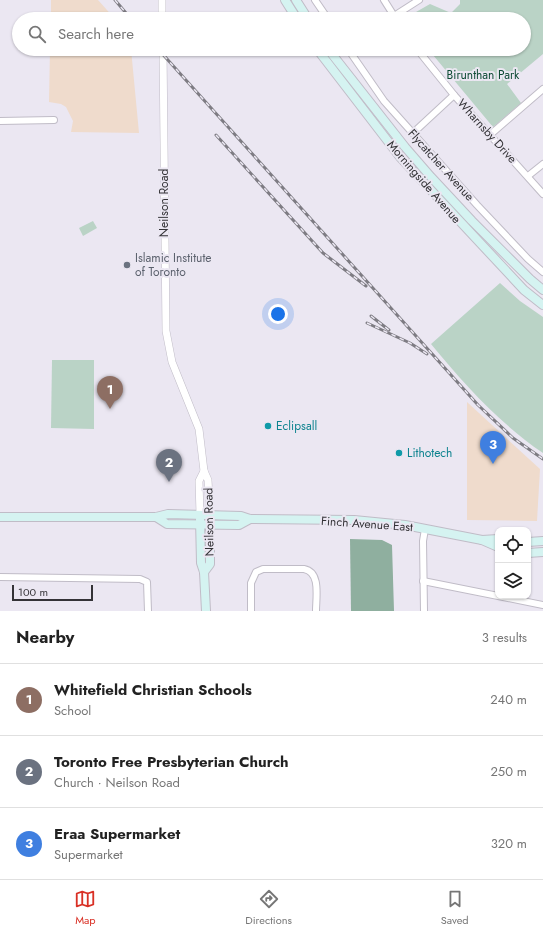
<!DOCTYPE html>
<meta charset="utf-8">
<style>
:root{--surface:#fff;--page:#f2f2f2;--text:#222;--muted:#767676;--line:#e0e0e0;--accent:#d93025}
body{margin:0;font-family:Jost,sans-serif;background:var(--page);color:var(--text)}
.controls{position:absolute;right:12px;bottom:12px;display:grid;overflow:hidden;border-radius:8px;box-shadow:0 1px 3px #0004}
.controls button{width:36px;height:36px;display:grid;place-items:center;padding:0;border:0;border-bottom:1px solid var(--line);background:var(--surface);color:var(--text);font:20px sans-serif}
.scale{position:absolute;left:12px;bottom:10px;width:81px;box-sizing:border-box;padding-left:4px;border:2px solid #343337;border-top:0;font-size:11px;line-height:14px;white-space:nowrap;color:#343337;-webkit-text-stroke:3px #ebe7f2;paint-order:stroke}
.you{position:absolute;left:278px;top:314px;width:14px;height:14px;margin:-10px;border:3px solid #fff;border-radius:50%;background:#1a73e8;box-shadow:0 0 0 6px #1a73e833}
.badge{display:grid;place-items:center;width:26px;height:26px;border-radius:50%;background:var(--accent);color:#fff;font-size:13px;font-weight:700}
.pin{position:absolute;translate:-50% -33px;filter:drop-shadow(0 1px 2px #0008)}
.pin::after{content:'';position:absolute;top:21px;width:14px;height:12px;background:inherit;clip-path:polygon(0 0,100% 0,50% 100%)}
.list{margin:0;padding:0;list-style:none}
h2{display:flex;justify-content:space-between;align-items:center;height:52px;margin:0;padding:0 16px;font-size:17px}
h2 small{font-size:13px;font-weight:400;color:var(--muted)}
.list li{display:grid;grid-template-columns:26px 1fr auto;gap:12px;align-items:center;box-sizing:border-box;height:72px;padding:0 16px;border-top:1px solid var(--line)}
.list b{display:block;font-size:15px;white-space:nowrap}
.list p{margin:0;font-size:13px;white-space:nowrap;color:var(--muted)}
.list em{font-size:13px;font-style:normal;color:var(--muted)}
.icon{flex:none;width:22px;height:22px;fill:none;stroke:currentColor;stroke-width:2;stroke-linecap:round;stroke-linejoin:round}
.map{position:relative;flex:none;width:543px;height:611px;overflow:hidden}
.search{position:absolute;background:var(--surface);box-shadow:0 1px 3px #0004;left:12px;right:12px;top:12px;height:44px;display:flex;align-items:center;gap:10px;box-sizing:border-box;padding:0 14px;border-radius:22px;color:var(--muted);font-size:15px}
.sheet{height:268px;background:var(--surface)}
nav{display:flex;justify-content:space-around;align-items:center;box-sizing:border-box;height:56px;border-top:1px solid var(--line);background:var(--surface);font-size:11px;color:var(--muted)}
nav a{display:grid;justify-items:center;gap:2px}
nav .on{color:var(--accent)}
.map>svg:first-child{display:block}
</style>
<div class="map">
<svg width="543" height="611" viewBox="0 0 543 611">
<rect width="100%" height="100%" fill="#ebe7f2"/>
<g fill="#efdbcc">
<path d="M51,0h47l17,19h-64z"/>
<path d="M50,49h81l8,84 -68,-1 2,-11 -7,-14 -5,-3 -12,-2z"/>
<path d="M467,402l73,67 -3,52 -70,-1z"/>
</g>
<g fill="#bad3c6">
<path d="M460,0h83v54l-36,30 14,19 -28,24 -65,-78h96v-30h-116l1,-3 21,-12 21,9 9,-9z"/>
<path d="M93,221l4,7 -14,8 -4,-8z"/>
<path d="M500,283l20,18 23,16v136c-44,-30 -78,-68 -112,-109z"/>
<path d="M52,360h42v69l-43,-1z"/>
</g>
<path fill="#8faf9f" d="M350,539l32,1 10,5 2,66h-43z"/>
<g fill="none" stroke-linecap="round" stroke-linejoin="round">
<defs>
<g id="minor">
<path d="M315,0l13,19"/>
<path d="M384,0l12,19"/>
<path d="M394,16l25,-16"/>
<path d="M348,49l36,52 93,104 51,54 15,13"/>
<path d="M417,49l37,46 89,99"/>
<path d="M0,121l54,-1"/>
<path d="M413,133l41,-38"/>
<path d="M491,134l52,-45"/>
<path d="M528,176l15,-12"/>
<path d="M0,577l140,2 7,3 1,29"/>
<path d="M423,581l120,24"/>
<path d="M251,611v-28l5,-11 7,-3h41c17,3 12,28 12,42"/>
<path d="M424,611l-1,-70 2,-12"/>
</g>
<g id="tertiary">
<path d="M162,0v19"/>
<path d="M163,49l3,282 6,31 27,67 5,42 4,9 2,35"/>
<path d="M200,514l-1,-33 5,-10"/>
</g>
<g id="secondary">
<path d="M285,0l12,19"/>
<path d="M296,0l12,19"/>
<path d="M317,49l83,108 124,133 19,15"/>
<path d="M328,49l77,98 26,30 41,44 58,58 13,11"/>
<path d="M0,517h156l12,-3 73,2 9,3 104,1 51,5 77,15 16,7"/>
<path d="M156,517l11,7 72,1 11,-6"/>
<path d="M200,519l1,44 3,9 2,39"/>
<path d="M482,540l16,-1"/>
<path d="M528,542l15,-1"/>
<path d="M528,553l15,-1"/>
<path d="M204,572l6,-8v-45"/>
</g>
</defs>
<use href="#minor" stroke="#c0bcc7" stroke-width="8"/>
<use href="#tertiary" stroke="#c0bcc7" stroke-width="8"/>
<use href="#secondary" stroke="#c0bcc7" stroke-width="10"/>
<use href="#minor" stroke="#fff" stroke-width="6"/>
<use href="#tertiary" stroke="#fff" stroke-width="7"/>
<use href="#secondary" stroke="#d5f3f1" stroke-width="8"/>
<defs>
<g id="rail">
<path d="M115,0l16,19"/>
<path d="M158,49l320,356 35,33 30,21"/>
<path d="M216,135l107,118 43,33"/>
<path d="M371,316l18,14"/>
<path d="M367,323l43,20 17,11"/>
</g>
</defs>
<use href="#rail" stroke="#7e7c83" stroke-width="3"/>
<use href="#rail" stroke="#ebe7f2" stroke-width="1.5" stroke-dasharray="4.5" stroke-linecap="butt"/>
</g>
<circle fill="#6b7280" stroke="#ebe7f2" stroke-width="1.5" cx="127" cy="265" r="4"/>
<g fill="#0f9aa8" stroke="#ebe7f2" stroke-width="1.5">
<circle cx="268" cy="426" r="4"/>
<circle cx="399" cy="453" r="4"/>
</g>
<g text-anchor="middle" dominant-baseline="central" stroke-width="4" stroke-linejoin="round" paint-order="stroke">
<g font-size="12" fill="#0d4a34" stroke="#ebe7f2">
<text x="483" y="75">Birunthan Park</text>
</g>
<g font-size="12" fill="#343337" stroke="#ebe7f2">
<text transform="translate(487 131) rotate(48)">Wharnsby Drive</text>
<text transform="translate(441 165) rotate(48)">Flycatcher Avenue</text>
<text transform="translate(424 182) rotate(49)">Morningside Avenue</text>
<text transform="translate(164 203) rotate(-90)">Neilson Road</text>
<text transform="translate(209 522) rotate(-91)">Neilson Road</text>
<text transform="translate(367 524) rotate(4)">Finch Avenue East</text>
</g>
<g font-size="12" fill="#5b616d" stroke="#ebe7f2" text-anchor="start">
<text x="135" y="258">Islamic Institute<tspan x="135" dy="14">of Toronto</tspan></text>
</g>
<g font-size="12" fill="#0d838f" stroke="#ebe7f2" text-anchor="start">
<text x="276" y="426">Eclipsall</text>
<text x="407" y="453">Lithotech</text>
</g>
</g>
</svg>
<div class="controls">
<button><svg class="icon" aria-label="locate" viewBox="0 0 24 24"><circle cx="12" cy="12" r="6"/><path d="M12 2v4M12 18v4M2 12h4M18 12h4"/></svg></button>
<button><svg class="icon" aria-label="layers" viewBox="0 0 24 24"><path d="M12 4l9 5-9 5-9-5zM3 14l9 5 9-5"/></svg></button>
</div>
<div class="scale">100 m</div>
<div class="you"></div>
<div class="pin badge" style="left:110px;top:409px;background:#8d6e63">1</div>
<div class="pin badge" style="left:169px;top:482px;background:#6b7280">2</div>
<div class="pin badge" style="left:493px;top:464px;background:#3f7fe0">3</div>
<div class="search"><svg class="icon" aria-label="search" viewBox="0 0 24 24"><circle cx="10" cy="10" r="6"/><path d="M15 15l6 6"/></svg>Search here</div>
</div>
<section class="sheet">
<h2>Nearby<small>3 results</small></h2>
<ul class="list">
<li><span class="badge" style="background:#8d6e63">1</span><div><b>Whitefield Christian Schools</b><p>School</p></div><em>240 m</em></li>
<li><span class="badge" style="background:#6b7280">2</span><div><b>Toronto Free Presbyterian Church</b><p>Church · Neilson Road</p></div><em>250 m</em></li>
<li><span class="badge" style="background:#3f7fe0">3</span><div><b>Eraa Supermarket</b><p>Supermarket</p></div><em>320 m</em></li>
</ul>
</section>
<nav>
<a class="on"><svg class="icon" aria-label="map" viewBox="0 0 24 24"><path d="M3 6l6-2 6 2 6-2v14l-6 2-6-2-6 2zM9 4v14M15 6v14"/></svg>Map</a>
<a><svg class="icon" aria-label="directions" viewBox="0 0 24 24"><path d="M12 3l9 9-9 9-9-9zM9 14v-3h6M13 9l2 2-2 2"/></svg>Directions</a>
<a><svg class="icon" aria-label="saved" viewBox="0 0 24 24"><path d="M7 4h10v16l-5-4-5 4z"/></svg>Saved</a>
</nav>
